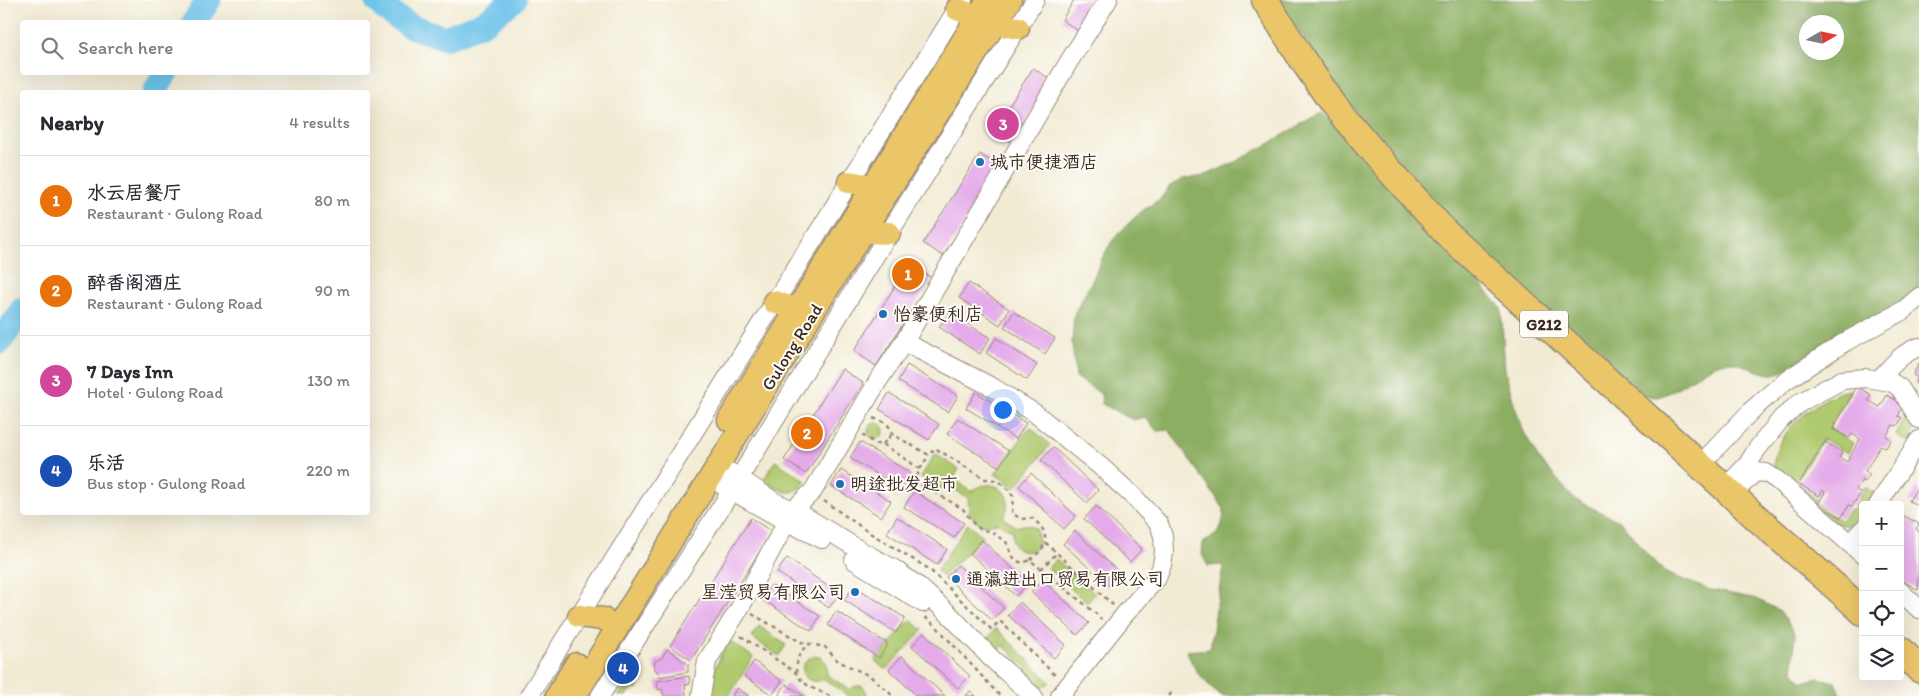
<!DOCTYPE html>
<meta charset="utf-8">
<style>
:root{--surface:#fff;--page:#f2f2f3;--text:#2b2b33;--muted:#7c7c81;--line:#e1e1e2;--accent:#1f6fb2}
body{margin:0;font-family:Itim,"LXGW WenKai TC",sans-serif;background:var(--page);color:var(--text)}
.controls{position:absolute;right:15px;bottom:15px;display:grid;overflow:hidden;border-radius:5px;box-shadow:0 5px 20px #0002}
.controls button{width:45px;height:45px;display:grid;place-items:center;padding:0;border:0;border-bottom:1px solid var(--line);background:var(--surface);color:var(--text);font:25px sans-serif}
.compass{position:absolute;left:1799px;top:15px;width:45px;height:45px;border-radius:50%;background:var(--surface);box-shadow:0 5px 20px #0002;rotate:81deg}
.you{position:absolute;left:1002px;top:409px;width:18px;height:18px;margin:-12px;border:4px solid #fff;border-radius:50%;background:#1a73e8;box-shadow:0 0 0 8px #1a73e833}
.badge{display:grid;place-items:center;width:32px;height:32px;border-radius:50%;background:var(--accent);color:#fff;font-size:16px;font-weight:700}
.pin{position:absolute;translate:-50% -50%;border:2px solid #fff;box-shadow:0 1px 5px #0006}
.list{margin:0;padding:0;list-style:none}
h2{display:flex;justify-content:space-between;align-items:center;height:65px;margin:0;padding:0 20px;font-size:21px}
h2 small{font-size:16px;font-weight:400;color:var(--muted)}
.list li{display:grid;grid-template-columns:32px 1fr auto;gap:15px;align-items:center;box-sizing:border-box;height:90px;padding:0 20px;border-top:1px solid var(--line)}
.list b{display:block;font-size:19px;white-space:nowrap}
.list p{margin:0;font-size:16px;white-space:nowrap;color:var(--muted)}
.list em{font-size:16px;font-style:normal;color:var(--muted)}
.icon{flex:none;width:28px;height:28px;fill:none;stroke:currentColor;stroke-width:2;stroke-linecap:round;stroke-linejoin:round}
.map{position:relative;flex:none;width:1919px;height:696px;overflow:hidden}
.search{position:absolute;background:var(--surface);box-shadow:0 5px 20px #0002;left:20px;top:20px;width:350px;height:55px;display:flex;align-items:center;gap:12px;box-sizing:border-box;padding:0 18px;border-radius:5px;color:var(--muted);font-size:19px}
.panel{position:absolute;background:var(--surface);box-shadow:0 5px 20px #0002;left:20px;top:90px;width:350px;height:425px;border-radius:5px}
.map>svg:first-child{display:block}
</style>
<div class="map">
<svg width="1919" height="696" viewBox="0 0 1919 696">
<rect width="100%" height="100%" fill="#fdfcf7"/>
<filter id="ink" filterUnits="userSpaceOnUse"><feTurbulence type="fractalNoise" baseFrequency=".02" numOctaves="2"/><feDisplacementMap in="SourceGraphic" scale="10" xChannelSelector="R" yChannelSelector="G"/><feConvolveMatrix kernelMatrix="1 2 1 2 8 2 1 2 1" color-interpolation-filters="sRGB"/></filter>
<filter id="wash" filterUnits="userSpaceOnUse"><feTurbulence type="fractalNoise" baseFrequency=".0096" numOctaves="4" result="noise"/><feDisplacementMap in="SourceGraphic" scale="20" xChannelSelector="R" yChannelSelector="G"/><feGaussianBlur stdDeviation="1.12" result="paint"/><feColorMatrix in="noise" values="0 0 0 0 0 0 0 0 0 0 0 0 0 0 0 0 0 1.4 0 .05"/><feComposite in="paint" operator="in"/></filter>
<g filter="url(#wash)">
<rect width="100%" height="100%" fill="#f2ebd4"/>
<g fill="#b0ca70" stroke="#767a47">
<path d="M1851,390l-22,38 24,15 -5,10 -25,-14 -28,43 21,17 -2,4 27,18 8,-11 4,1 12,-24 11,8 -4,10h-9v11l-15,9h-10l-62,-51c-14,-32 46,-82 75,-84z"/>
<path d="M1906,411c10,14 10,17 2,32l-12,-8 9,-17 -2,-4z"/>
<circle cx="876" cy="431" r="8"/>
<path d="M1030,427l20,18 -35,43 -20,-14z"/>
<path d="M935,454l24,15 -5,9 17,14c22,-18 47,1 32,26l14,9c7,-3 13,-3 19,2l3,13 -5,7c-14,8 -25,-4 -21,-18l-15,-8 -14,2 -6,-2 -9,-11 -1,-14 -19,-12 -3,6 -25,-15z"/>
<path d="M775,461l31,20c-16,20 -24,9 -42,-2z"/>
<path d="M968,523l15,14 -41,40 -5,-7z"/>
<path d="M1056,559l39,35 -8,9 -39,-35z"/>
<path d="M910,620l13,10 -37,40 -11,-9z"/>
<path d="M759,626l27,19 -7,11 -28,-19z"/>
<path d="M996,628l54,54c-12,13 -19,2 -29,-7l6,-7 -24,-23 -5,8 -13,-12z"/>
<path d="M728,640l25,17 -24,39h-18l1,-21z"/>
<path d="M814,656l8,2 5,6v11l23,15c7,-7 16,-5 17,6h-19l-24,-17c-20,10 -31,-16 -10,-23z"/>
<path d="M638,669l-1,20 -7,1 -4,6h-8z"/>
</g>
<g fill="#8cae62" stroke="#646c40" fill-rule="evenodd">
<path d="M1277,0h642v288c-25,19 -51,38 -79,52 -9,5 -19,8 -28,12 -12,6 -26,22 -40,22 -17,0 -33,-16 -51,-11 -19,5 -51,35 -67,34 -9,-1 -18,-5 -26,-8l-176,-162 -103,-123zM1806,22h30v30h-30z"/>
<path d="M1322,113l12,10 140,153 27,32 4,62 9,34 9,26 14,26 37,43 47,23 25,31 20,20 41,16 50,10 23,12 15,22 -2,38 10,11 15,-4 17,4 6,14h-619c-16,-12 -29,-25 -35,-45l23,-2 13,-84 -15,1 -6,-12 1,-11c17,-10 20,-15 21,-34l-55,-79 -12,1 -12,-14 -12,3 -31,-16 -1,-10 -25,-17 -4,-33 2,-30 20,-37 7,-17 11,-19 15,-16 15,-14 18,-12 10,-13 13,-7 21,-3 29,-13 41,-22 37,-23z"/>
</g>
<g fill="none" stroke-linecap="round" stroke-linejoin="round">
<g stroke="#6dc3ea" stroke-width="25">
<path d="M376,0l10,10 24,16 35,12 38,-15 31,-23"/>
<path d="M194,22l15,-22"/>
<path d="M155,92l11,-20"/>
<path d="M0,342l22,-32"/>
</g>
</g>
<g id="blocks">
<g fill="#e4aaea">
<path d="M1074,0h30l-21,34 -21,-14z"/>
<path d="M1033,68l20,13 -41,62 -19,-13z"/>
<path d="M980,154l20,13 -57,89 -20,-13z"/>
<path d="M909,264l23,14 -56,88 -22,-15z"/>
<path d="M969,283l40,26 -9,16 -41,-27z"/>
<path d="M949,312l41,26 -10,16 -41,-27z"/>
<path d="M1014,312l41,26 -10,16 -41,-27z"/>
<path d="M996,338l41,27 -10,15 -41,-27z"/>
<path d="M1919,363v22l-4,-2 3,-5 -5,-3z"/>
<path d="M907,365l51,31 -10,16 -50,-31z"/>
<path d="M842,369l21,14 -57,91 -22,-14z"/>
<path d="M1857,386l14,9 -3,5 12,7 7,-12 17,10 -6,11 4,2 -5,8 -4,-1 -7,11 5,4 -5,8 -5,-3 -16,26 5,3 -5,8 -3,-2 -6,10 5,3 -9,13 -3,-1 -8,13 -23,-14 7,-12 -2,-2 -4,6 -20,-12 26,-42 17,10 -3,5 8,5 13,-23 -8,-5 -3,4 -16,-9z"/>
<path d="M976,392l50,31 -10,16 -50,-31z"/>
<path d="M889,393l50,31 -10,16 -50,-31z"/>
<path d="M957,418l52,33 -10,16 -52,-33z"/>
<path d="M860,442l50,31 -9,16 -51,-31z"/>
<path d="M1053,447l45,43 -11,13 -46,-43z"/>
<path d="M841,470l50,31 -10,16 -50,-31z"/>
<path d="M1031,473l45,43 -12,13 -45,-43z"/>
<path d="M1919,484v22l-10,-5z"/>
<path d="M914,491l50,32 -10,15 -50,-31z"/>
<path d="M1096,506l46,43 -12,13 -46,-43z"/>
<path d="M1901,514l18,10 -3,5 3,2 -1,59 -18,-11z"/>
<path d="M897,517l50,32 -10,16 -50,-32z"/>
<path d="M751,518l21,14 -81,128 -21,-14z"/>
<path d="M1075,531l46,43 -12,12 -46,-42z"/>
<path d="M982,540l46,43 -12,13 -46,-43z"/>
<path d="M787,558l52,36 -10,14 -52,-36z"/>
<path d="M958,565l46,43 -12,12 -46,-43z"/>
<path d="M1043,580l46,43 -12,12 -46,-43z"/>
<path d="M771,585l49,31 -9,15 -49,-32z"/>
<path d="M854,586l51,32 -9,15 -52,-33z"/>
<path d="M1020,602l46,43 -12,13 -46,-43z"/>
<path d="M836,611l52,33 -9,14 -51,-33z"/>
<path d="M924,633l46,43 -12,12 -46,-42z"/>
<path d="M667,649l21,15v8l-29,5 -1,-5 -4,-4 1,-7 7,-3z"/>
<path d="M902,656l43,40h-28l-28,-26z"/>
<path d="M754,661l28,20 -10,14 -28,-19z"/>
<path d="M689,676l1,8 -5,1 1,11h-22l-2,-7 -4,1 -1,-9z"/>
<path d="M786,684l18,12h-26z"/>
<path d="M737,688l12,8h-17z"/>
<path d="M970,691l6,5h-10z"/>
</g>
</g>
</g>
<g filter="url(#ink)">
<use href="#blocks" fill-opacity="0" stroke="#968a79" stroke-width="1"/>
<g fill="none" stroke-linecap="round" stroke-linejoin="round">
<defs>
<g id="minor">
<path d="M904,342l88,45 44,27 64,52 34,31 25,27 4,12 1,16 -2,13 -5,13 -32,36 -65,82"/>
<path d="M1879,379c14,-13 20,-25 40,-32"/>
<path d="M1700,465l52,-55 33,-29 60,-39 59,-32 15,-13"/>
<path d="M730,472l45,30 26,12 60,37 33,18 24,17 31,28 42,44 42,38"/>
<path d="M722,485l65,37 35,17"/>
<path d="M1741,486l14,-14 11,1 11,7 86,75"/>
<path d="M1725,488l23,-24 9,-15 25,-31 19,-16 41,-22 24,-2 25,4 9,6 19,31"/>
<path d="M1878,505l41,-65"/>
<path d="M1850,543l13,-14"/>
<path d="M854,560l69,43"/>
<path d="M1900,591l19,18"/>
<path d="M529,696l434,-696"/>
<path d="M600,696l132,-206 157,-257 146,-233"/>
<path d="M701,696l6,-35 34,-55 52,-96 20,-19 65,-110 26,-39 164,-279 40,-63"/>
</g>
<g id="major">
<path d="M957,9l20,8"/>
<path d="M996,24l22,4"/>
<path d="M849,182l23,4"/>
<path d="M863,232l26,1"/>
<path d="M774,302l22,7"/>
<path d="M729,420l259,-420"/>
<path d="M579,616l24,3"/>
<path d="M557,696l19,-32"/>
<path d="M575,696l297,-479 138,-217"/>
</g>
<g id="highway">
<path d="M1265,0l35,56 33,48 42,50 71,79 279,255c44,44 93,81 138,124"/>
<path d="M1900,649l19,20"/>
</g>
</defs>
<use href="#minor" stroke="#968a79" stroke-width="20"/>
<use href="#major" stroke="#968a79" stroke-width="25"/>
<use href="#highway" stroke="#968a79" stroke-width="29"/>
<g stroke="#968a79" stroke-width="2.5" stroke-dasharray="4 4" stroke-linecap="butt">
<path d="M873,418c10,4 16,4 19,16l37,21 6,-7 50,31c13,-1 21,7 28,17l-1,17 9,6 11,-1c9,7 14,13 13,24l69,64"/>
<path d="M862,435l14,9h7l37,25 -5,12 48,28 10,14 7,6 12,3 15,11 5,13 5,5 6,2 7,-3 69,56 2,4"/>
<path d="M883,444l9,-10"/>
<path d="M920,469l9,-14"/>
<path d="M824,501l46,32 59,36 62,60 9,-8 57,56"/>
<path d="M1030,560l12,-10 3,-8"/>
<path d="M1041,569l15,-15"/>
<path d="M752,614l49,28 24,5 13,14 32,15 23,20"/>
<path d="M925,617l11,9 64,70"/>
<path d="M741,636l42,28 13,9 6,8 8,6 20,9"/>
<path d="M796,673c1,-13 2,-22 14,-29"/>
<path d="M1169,696l3,-4"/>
</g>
<use href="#minor" stroke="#fff" stroke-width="18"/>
<use href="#major" stroke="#ebc669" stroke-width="22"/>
<use href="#highway" stroke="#ebc669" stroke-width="26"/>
</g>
</g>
<g fill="#1f6fb2" stroke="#fdfcf7" stroke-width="2">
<circle cx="980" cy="162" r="5"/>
<circle cx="883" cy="314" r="5"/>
<circle cx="840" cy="484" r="5"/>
<circle cx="956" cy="579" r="5"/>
<circle cx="855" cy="592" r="5"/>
</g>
<g text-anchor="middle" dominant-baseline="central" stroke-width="4" stroke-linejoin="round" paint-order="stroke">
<rect fill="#fdfcf7" stroke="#75695f" stroke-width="1" x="1520" y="310.5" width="48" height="27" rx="4"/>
<g font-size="16" font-weight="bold" fill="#3b2a1e">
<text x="1544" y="324">G212</text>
</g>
<g font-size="18" fill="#3b2a1e" stroke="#fdfcf7" text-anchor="start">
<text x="990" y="162">城市便捷酒店</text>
<text x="893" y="314">怡豪便利店</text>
<text x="850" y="484">明途批发超市</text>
<text x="966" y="579">通瀛进出口贸易有限公司</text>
<text x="845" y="592" text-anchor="end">星滢贸易有限公司</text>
</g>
<g font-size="18" fill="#3b2a1e" stroke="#fdfcf7">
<text transform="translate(792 347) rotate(-58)">Gulong Road</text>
</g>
</g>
</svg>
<div class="controls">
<button>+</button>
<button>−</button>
<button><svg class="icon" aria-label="locate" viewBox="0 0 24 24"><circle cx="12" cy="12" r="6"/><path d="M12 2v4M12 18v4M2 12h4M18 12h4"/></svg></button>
<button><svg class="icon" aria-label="layers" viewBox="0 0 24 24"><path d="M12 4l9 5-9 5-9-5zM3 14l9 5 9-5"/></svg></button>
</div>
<svg class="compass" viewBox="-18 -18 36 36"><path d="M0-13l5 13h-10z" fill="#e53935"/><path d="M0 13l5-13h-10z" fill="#7c7c81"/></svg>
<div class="you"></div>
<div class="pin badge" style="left:908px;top:274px;background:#e8710a">1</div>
<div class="pin badge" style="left:807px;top:433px;background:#e8710a">2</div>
<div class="pin badge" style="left:1003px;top:124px;background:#d1479c">3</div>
<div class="pin badge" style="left:623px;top:668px;background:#1a4fb4">4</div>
<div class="search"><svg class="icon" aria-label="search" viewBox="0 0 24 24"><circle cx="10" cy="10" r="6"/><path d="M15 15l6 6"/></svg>Search here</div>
<section class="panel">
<h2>Nearby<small>4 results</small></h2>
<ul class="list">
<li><span class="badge" style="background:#e8710a">1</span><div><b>水云居餐厅</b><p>Restaurant · Gulong Road</p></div><em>80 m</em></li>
<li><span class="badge" style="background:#e8710a">2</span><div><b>醉香阁酒庄</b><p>Restaurant · Gulong Road</p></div><em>90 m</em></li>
<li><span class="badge" style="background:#d1479c">3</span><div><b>7 Days Inn</b><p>Hotel · Gulong Road</p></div><em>130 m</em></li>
<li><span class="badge" style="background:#1a4fb4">4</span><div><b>乐活</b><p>Bus stop · Gulong Road</p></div><em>220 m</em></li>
</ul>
</section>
</div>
